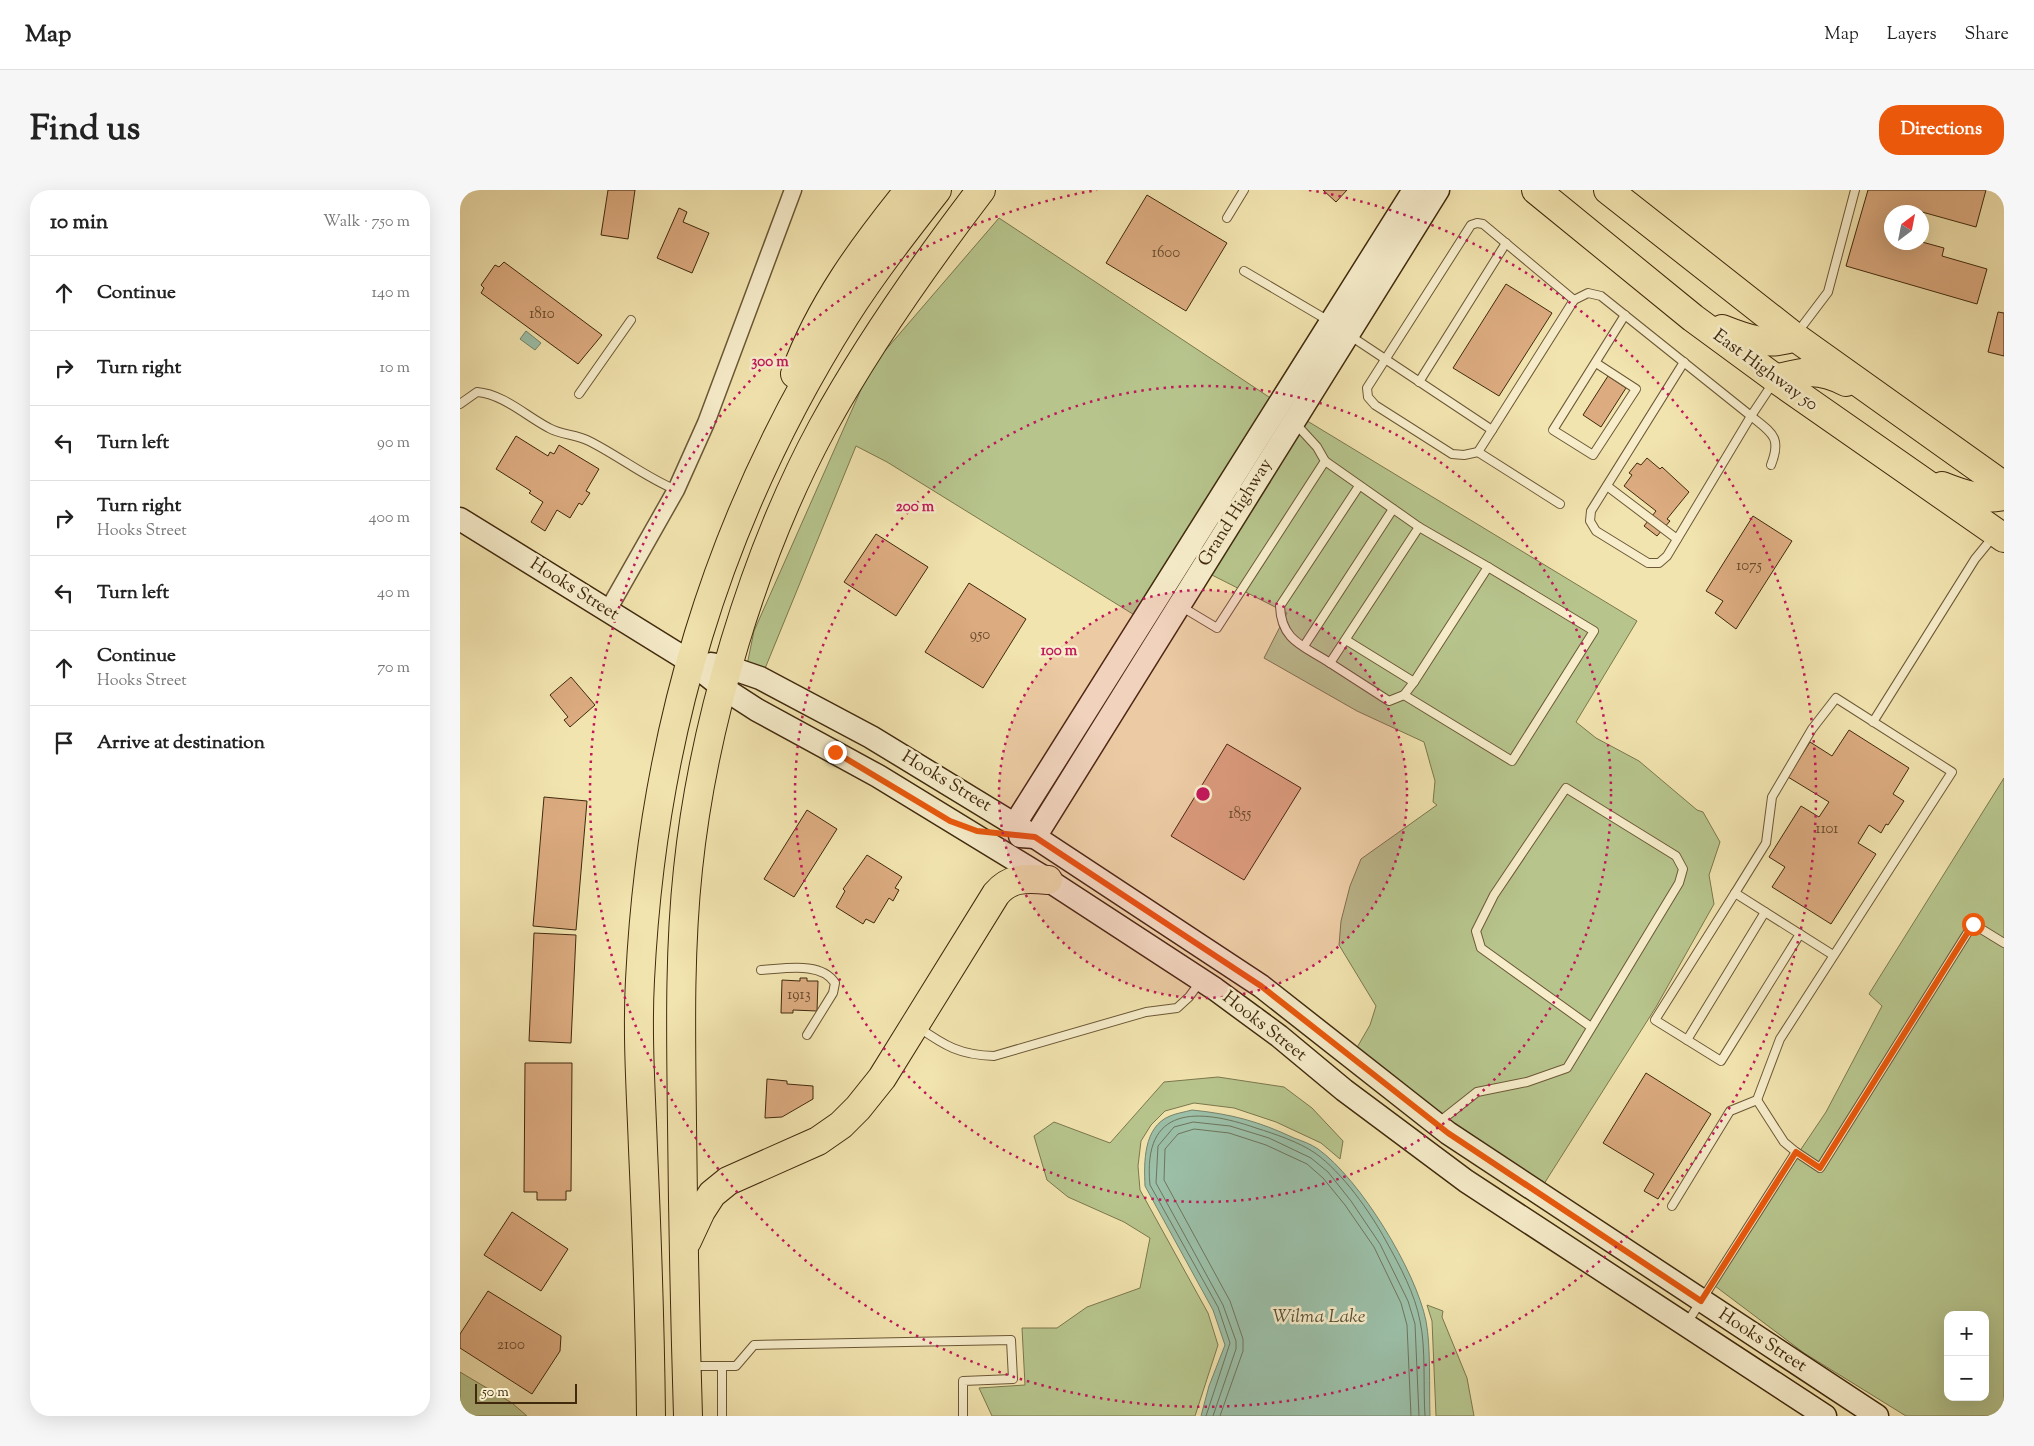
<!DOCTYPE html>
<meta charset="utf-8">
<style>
:root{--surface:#fff;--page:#f6f6f6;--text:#222;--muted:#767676;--line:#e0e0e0;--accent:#ea580c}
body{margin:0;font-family:"Sorts Mill Goudy",serif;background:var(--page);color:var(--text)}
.controls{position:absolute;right:15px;bottom:15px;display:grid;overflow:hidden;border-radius:10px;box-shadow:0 5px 20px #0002}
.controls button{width:45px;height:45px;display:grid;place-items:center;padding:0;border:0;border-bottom:1px solid var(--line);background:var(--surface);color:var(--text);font:25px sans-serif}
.compass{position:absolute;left:1424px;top:15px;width:45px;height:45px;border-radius:50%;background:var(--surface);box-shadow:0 5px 20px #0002;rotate:32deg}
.scale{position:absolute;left:15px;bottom:12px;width:102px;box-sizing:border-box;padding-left:5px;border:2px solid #40290d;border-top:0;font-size:14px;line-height:18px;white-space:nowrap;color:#40290d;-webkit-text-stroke:4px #f7edcb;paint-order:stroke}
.stop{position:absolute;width:15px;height:15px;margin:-11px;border:4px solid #ea580c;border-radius:50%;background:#fff}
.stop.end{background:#ea580c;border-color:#fff;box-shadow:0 1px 5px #0008}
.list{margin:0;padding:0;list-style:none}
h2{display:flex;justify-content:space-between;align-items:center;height:65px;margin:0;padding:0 20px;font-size:21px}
h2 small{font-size:16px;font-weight:400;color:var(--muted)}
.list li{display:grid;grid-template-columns:32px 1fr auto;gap:15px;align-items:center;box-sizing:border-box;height:75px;padding:0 20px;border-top:1px solid var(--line)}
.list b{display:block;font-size:19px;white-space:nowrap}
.list p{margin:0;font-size:16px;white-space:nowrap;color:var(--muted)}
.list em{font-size:16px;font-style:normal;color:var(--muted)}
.icon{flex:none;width:28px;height:28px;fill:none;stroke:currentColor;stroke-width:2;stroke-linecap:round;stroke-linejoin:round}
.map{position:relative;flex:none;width:1544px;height:1226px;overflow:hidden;border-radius:20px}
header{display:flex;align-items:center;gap:30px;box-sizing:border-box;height:70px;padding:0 25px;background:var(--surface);border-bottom:1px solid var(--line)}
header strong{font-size:24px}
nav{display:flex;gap:28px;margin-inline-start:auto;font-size:18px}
.intro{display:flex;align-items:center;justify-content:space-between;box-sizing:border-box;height:120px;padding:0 30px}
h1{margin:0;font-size:35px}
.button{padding:12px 22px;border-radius:20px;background:var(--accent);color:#fff;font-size:18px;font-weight:700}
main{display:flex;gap:30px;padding:0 30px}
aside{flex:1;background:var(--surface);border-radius:20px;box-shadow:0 5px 20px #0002}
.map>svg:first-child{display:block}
</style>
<header>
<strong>Map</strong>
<nav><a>Map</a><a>Layers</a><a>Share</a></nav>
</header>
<div class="intro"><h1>Find us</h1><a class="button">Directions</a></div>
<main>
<aside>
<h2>10 min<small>Walk · 750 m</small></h2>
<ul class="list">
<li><svg class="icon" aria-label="ahead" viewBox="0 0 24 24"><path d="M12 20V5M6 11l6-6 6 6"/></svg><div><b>Continue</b></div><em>140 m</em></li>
<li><svg class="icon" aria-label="right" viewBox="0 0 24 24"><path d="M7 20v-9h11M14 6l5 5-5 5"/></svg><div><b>Turn right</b></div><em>10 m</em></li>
<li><svg class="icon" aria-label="left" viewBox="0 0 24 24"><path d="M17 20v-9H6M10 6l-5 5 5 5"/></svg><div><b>Turn left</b></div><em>90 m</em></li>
<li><svg class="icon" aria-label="right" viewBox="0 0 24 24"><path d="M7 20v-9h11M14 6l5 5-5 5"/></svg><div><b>Turn right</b><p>Hooks Street</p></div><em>400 m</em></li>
<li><svg class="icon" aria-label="left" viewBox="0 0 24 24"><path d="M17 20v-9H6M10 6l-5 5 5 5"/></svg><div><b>Turn left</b></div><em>40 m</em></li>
<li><svg class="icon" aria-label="ahead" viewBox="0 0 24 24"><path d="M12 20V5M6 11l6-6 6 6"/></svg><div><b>Continue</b><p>Hooks Street</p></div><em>70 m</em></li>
<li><svg class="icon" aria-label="arrive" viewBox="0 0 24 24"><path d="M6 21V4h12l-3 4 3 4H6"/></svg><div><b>Arrive at destination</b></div></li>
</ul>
</aside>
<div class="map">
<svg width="1544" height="1226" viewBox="0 0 1544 1226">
<rect width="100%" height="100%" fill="#f2e4af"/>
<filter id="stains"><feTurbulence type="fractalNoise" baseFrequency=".004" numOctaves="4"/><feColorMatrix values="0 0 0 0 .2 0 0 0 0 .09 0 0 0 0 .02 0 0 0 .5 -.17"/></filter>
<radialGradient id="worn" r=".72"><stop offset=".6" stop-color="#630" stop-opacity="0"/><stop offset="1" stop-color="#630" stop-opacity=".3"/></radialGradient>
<g fill="#b7c58d" stroke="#7c774d" fill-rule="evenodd">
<path d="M539,28l273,181 -136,217 -249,-154 -31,-16 -92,225 -17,-6 7,-34 117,-264z"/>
<path d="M844,229l333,202 -61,101 20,16 43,23 58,49 6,2 17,30 -11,33 5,29 -58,103 -114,180 -90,-60 -97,-76 15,-26 6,-19 -37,-61 2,-24 9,-35 11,-27 76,-54 -4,-3 2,-21 -11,-39 -67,-31 -93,-53 23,-45 -81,-41z"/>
<path d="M1544,588v638h-98l-102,-63 -93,-70 115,-171 56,-106 -13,-12zM1488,1125h37v82h-37z"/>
<path d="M758,887l66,10 28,21 31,33 -3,18 -19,-16 -45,-21 -42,-14 -40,-5 -29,8 -14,14 -10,16 -3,25 2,24 68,123 10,32 -23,71h-203l-13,-28 46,-3 -3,-57h35l30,-21 53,-19 10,-50 -26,-16 -56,-25 -21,-17 -13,-44 20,-14 56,21 54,-61z"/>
<path d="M967,1115l16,6 -1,6 25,61 7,38h-38l-4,-95z"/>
<path d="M0,1182l52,31 15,13h-67z"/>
</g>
<g fill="#9bbfa8" stroke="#77836a">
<path d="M66,141l15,12 -6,7 -15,-11z"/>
<path d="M732,920c39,4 66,11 102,28 8,3 17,6 24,11 42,30 98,122 108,172 5,26 3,67 4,95h-229l8,-30 16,-41 -12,-35 -68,-124c-1,-23 -2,-59 25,-70 7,-3 15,-4 22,-6z"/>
</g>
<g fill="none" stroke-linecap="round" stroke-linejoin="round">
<g stroke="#6e745a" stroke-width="1">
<path d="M746,1226l24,-73 -12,-36 -68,-122c-8,-80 48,-77 106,-57 19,6 43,14 59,25 27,19 56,60 71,88 14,25 29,53 34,80 6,26 3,67 5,95"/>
<path d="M753,1226l23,-67v-8l-13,-36 -67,-122 2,-37 16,-19 19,-5 37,4 39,12 42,20 17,14 23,29 29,43 28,57 7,23 4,92"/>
<path d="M760,1226l23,-65v-12l-13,-38 -66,-121 1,-31 13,-15 16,-5 35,4 37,12 41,19 16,14 22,27 29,42 27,56 6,22 4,91"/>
</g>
</g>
<g fill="#dcab80" stroke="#40290d">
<path d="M148,0h27l-7,49 -27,-4z"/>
<path d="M863,0h24l-11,12z"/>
<path d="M1408,0h118l-10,37 -54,-15v3v-3h-30v30h30l22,6 -2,8 45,13 -10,35 -131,-38z"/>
<path d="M687,5l80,48 -41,68 -80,-48z"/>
<path d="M219,18l8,4 -4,10 26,11 -17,40 -35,-15z"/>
<path d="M44,72l98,73 -24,29 -97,-71 3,-5 -3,-3 14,-20 4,2z"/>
<path d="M1046,94l46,29 -53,83 -46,-28z"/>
<path d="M1538,122l6,1v43l-16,-4z"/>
<path d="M1148,186l18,12 -25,39 -18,-12z"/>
<path d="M56,246l32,20 2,-4 4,2 5,-9 40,24 -13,22 4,2 -8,12 -3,-2 -9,15 -13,-8 -12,21 -14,-9 12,-20 -14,-9 2,-2 -35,-22z"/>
<path d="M1187,268l13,11 2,-2 27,25 -22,27 3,2 -13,15 -13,-10 12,-15 -32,-25 8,-11 -3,-2 8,-10 4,2z"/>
<path d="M1293,326l39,25 -56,88 -21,-16 8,-12 -17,-10z"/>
<path d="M416,344l52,33 -32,49 -52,-34z"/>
<path d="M509,393l57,36 -43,69 -58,-36z"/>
<path d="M111,487l24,28 -25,22 -6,-7 4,-3 -18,-22z"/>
<path d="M1389,540l60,38 -16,26 11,7 -16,24 -2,-1 -5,9 -12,-8 -11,18 18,11 -45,70 -59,-37 13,-20 -16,-10 32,-51 18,11 10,-15 -41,-25 22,-35 22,14z"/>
<path d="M767,554l74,44 -57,92 -73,-44z"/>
<path d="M84,607l43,4 -11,129 -43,-4z"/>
<path d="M347,620l30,19 -43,68 -30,-18z"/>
<path d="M407,665l35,22 -7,11 4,2 -6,11 -4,-3 -15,25 -8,-4 -3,5 -27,-17 9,-16 -2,-2z"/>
<path d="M74,743l42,2 -5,108 -42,-2z"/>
<path d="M340,788h7v3h11l-1,30 -24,-1v3h-12l1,-33 18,1z"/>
<path d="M65,873h47l-1,128h-5v9h-29v-8h-13z"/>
<path d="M1186,883l65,41 -53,85 -14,-8 10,-17 -51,-31z"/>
<path d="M307,889l20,2v3l26,2v13l-31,18 -17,1z"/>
<path d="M52,1022l56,37 -27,42 -57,-36z"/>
<path d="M28,1101l73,45 -1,15 -28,43 -72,-46v-14z"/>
</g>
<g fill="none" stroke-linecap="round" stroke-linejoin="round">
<defs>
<g id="lane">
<path d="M767,28l17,-28"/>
<path d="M784,81l85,50"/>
<path d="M1337,143l31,-41 27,-102"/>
<path d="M889,145l143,95 82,-130 14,-7 13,3 150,120 22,-33"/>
<path d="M1224,172l-93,149 -1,10 6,10 52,32h11l8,-7 84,-140c21,17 31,21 20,49"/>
<path d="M1136,173l40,26 -43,66 -40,-25 72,-115"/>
<path d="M959,192l87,-139"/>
<path d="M119,204l52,-74"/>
<path d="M0,214l17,-12c26,2 49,24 72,36 12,7 27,6 40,13 30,15 56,36 87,49"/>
<path d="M1032,240l-14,22 82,52"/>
<path d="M1018,262l-14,3 -12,-1 -77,-49 -7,-8 -1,-9 104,-163 6,-2 6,1 91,76"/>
<path d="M865,271l94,66 -89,136c-26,-17 -49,-22 -50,-57l79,-120"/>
<path d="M1147,296l70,53"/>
<path d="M959,337l69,40"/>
<path d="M722,417l35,21 108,-167 -8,-14 -22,-24"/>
<path d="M844,456l89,-137"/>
<path d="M870,473l59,38 15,-6 10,-13 -68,-42"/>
<path d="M944,505l108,66 82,-130 -106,-64 -74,115"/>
<path d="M1413,532l102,-163 18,-22"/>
<path d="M1275,703l-80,127 66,41 79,-127"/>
<path d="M301,780c23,-1 60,-9 74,13l-2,10 -26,42"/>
<path d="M458,837c27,19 42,28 76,29l152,-44 31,-4 12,-11 11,-15"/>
<path d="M1227,850l78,-128"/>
<path d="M1297,910l27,42 12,10"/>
<path d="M979,932l38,-30 50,-10 40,-14 112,-185 4,-14 -7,-13 -110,-68 -72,107 -18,36 5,17 110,79"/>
<path d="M1212,1016l58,-95 27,-11 23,-61 172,-267 -116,-74 -24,31 -40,68 -6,46 -31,50 98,62"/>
<path d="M1227,1133l109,-171 24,16 153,-244 31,19"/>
<path d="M232,1176h44l18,-21 257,-5 2,39 -50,2v35"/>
<path d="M262,1226v-50"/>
</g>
<path id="street" d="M148,420l68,-120 30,-67 87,-233"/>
<g id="secondary">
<path d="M0,329l229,142 34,27 34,22 121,66 170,104 167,109 64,47 65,54 122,91 359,235"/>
<path d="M251,474l17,3 32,11 64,34 47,25 164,100 226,149 187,147 429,283"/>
<path d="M555,634l399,-634"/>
<path d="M560,646l15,1 403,-647"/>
</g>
<g id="highway">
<path d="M1076,0l157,128 83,61 228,159"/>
<path d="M1148,0l187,147 209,149"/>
<path d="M1262,139c25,10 47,18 73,8"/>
<path d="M335,184c25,-69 68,-127 114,-184"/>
<path d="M1316,189c27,-8 43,-11 70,3"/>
<path d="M1482,296c20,8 40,15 62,10"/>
<path d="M227,1051l14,-30 11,-17 16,-13 90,-40 23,-16 17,-17 24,-30 114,-184c14,-17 31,-16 52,-14"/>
<path d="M191,1226c-1,-89 -4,-178 -8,-267 -2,-56 -6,-113 -3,-169 12,-241 76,-459 205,-664 28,-44 60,-85 92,-126"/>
<path d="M228,1226c-3,-98 -5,-195 -6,-293 -1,-85 -3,-170 6,-254 15,-144 65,-313 134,-441 46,-84 101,-162 159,-238"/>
</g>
</defs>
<use href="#lane" stroke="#6c5836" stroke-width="10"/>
<use href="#street" stroke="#6c5836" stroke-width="19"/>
<use href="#secondary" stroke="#40290d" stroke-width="25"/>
<use href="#highway" stroke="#40290d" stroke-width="30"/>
<use href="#lane" stroke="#f7edcb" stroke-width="8"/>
<use href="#street" stroke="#f7edcb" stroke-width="16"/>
<use href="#secondary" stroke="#f7edcb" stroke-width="22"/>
<use href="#highway" stroke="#f2e4af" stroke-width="28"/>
</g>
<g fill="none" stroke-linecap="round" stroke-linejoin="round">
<path stroke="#ea580c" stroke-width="6" d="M375,562l115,69 27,10 58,6 226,149 187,147 253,168 95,-149 24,16 153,-244"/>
</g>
<circle cx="743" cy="604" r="204" fill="#c2185b" fill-opacity=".12"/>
<g fill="none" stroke="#c2185b" stroke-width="2.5" stroke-dasharray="2.5 5">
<circle cx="743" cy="604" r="204"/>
<circle cx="743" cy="604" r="408"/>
<path d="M849 0A613 613 0 1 1 637 0"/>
</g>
<g text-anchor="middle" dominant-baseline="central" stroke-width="5" stroke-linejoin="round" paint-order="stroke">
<g font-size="15" fill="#674a2a">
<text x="706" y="63">1600</text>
<text x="82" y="124">1810</text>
<text x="1289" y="376">1075</text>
<text x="520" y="445">950</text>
<text x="780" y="624">1855</text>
<text x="1367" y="639">1101</text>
<text x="339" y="805">1913</text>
<text x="51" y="1155">2100</text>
</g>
<g font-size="18" fill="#40290d" stroke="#f7edcb">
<text transform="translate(1305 181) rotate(36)">East Highway 50</text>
<text transform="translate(776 323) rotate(-58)">Grand Highway</text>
<text transform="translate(114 400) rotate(32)">Hooks Street</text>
<text transform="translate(486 592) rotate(31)">Hooks Street</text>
<text transform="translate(804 837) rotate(38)">Hooks Street</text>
<text transform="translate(1302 1151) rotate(33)">Hooks Street</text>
</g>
<g font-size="19" font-style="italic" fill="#574e34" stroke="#f7edcb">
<text x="859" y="1127">Wilma Lake</text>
</g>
</g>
<circle cx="743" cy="604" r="8" fill="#c2185b" stroke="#f7edcb" stroke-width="2.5"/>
<g font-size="15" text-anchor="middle" font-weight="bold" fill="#c2185b" stroke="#f7edcb" stroke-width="5" stroke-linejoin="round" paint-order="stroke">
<text x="310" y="176">300 m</text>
<text x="455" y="321">200 m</text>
<text x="599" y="465">100 m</text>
</g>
<rect width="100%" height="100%" filter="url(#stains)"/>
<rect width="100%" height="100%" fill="url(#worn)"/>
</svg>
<div class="controls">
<button>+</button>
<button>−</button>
</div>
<svg class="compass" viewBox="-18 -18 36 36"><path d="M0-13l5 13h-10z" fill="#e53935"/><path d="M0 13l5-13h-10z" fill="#767676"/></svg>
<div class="scale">50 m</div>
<div class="stop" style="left:1513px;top:734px"></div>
<div class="stop end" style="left:375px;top:562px"></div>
</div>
</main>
